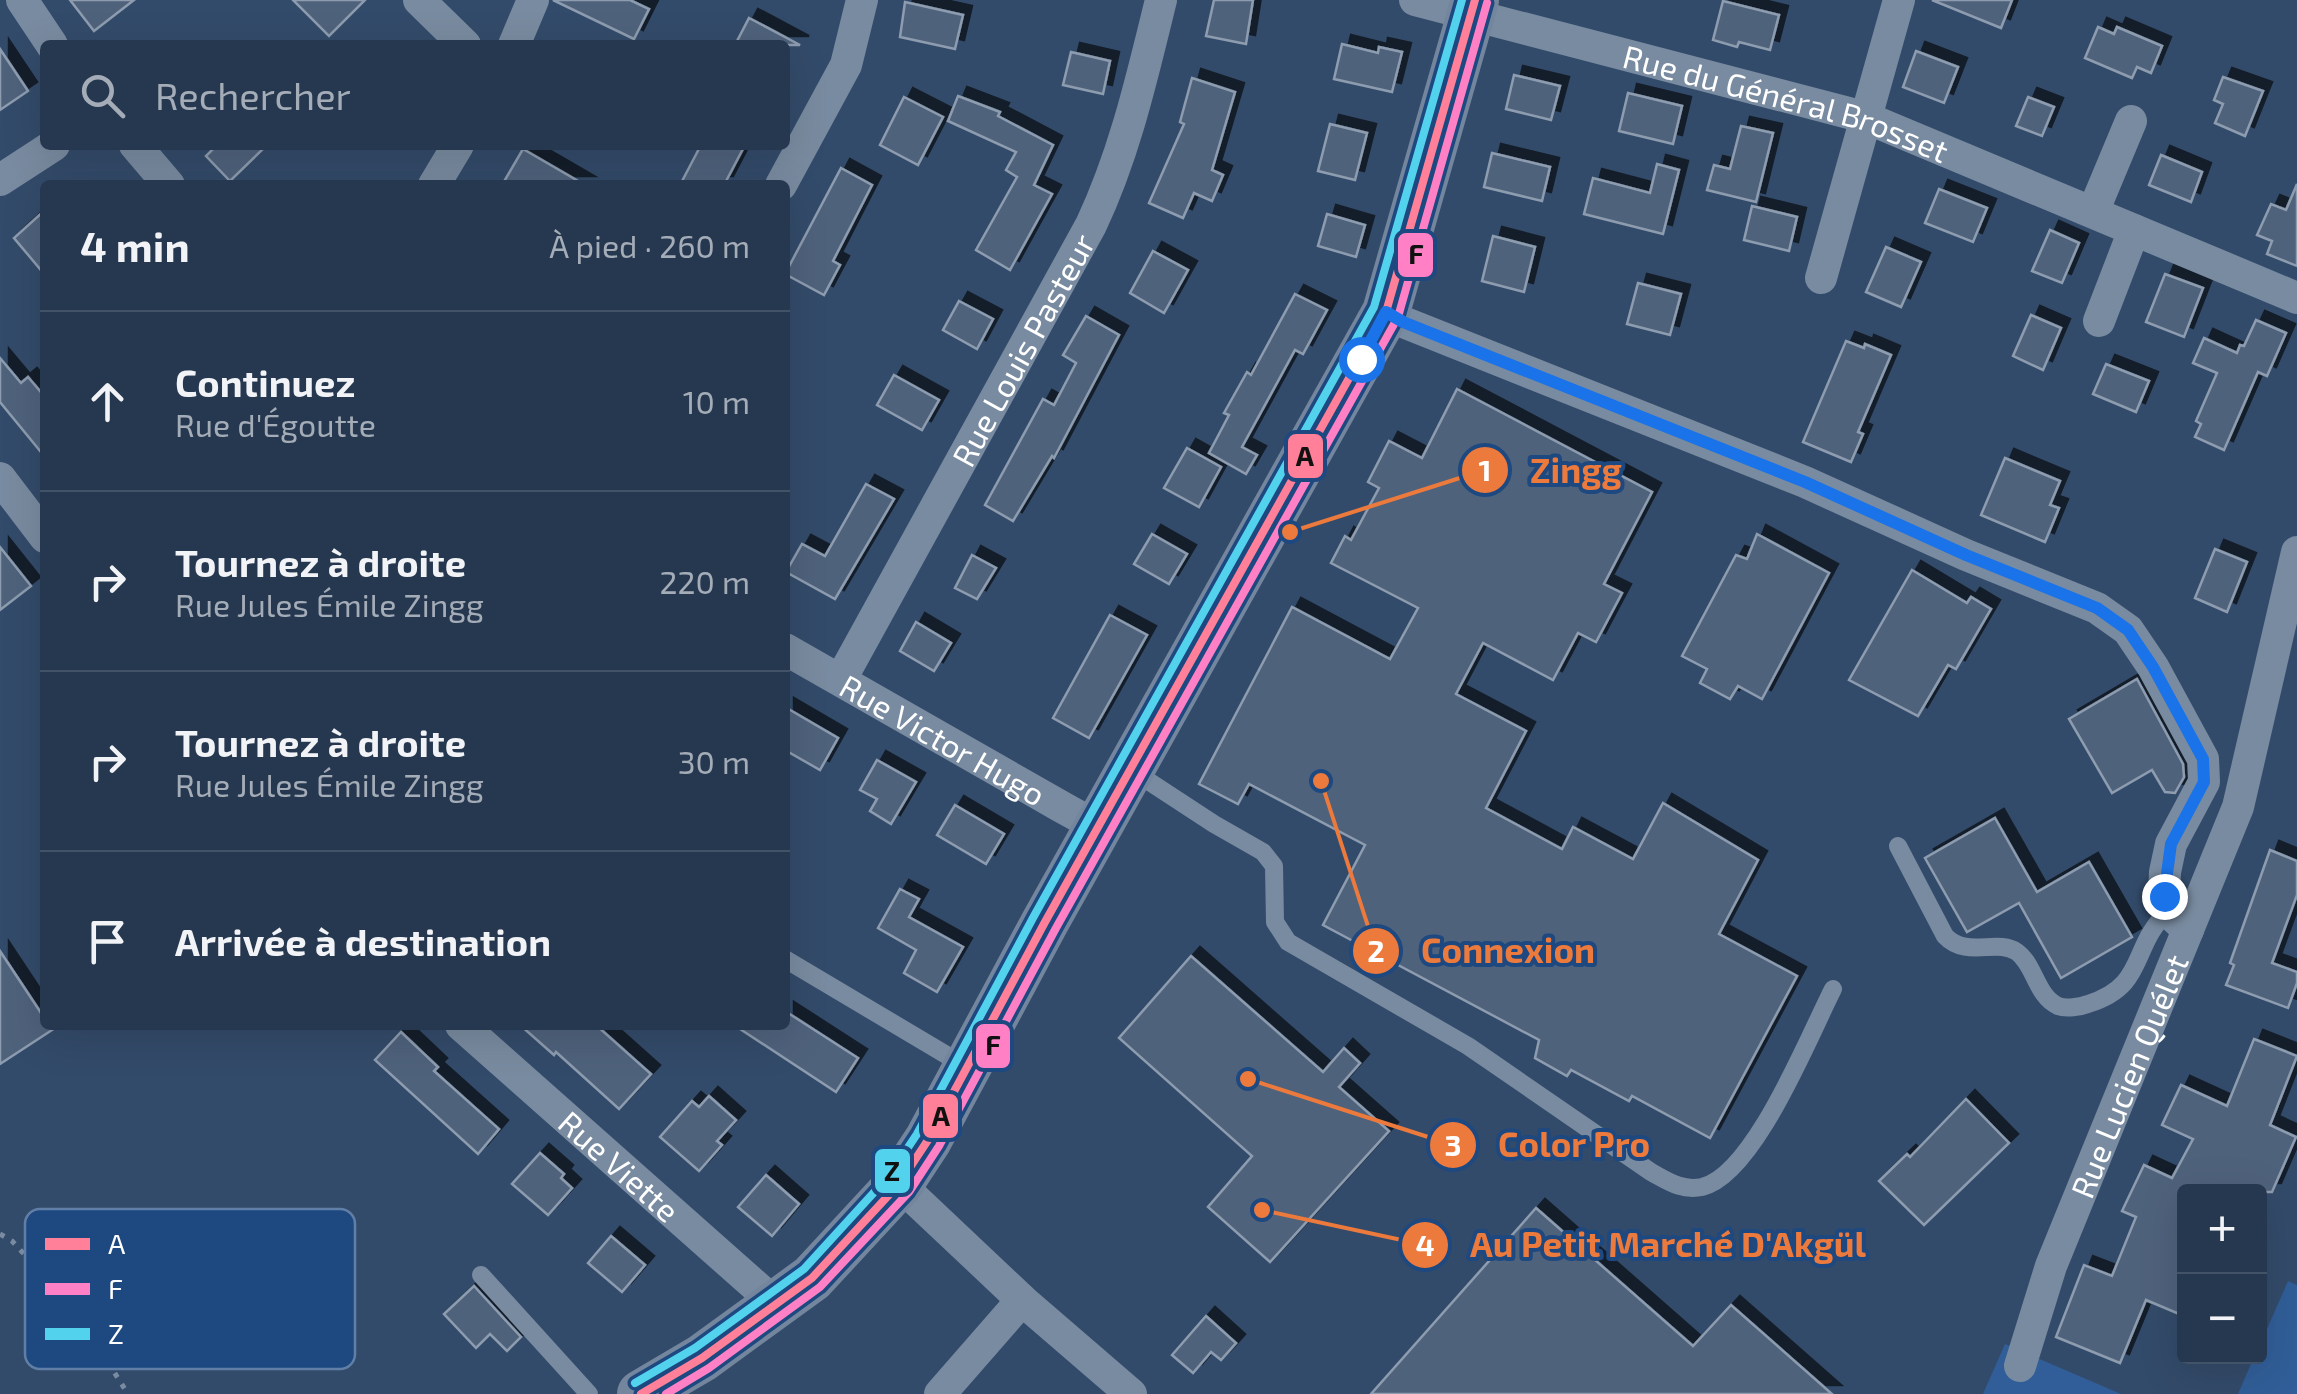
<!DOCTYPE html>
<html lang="fr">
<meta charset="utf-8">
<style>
:root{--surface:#263850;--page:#32435a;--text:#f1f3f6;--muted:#a4acb7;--line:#425267}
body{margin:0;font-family:"Exo 2",sans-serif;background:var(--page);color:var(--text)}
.controls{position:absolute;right:30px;bottom:30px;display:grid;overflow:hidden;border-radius:10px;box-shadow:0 10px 40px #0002}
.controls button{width:90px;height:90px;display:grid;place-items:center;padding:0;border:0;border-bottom:2px solid var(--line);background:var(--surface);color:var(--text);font:50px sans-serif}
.stop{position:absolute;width:30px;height:30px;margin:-22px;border:8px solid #1a73e8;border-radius:50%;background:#fff}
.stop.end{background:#1a73e8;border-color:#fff;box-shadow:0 2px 10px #0008}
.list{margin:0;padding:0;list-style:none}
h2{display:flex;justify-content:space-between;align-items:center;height:130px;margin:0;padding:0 40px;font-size:42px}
h2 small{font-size:32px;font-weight:400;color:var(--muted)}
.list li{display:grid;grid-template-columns:65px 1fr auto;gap:30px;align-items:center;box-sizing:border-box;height:180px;padding:0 40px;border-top:2px solid var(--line)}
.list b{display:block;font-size:38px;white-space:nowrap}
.list p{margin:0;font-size:32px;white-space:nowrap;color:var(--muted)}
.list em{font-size:32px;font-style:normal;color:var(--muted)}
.icon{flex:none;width:55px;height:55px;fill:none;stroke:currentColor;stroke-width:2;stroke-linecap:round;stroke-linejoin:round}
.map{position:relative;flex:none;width:2297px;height:1394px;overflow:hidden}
.search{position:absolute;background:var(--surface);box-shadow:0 10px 40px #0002;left:40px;top:40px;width:750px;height:110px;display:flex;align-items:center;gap:25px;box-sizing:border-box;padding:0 35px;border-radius:10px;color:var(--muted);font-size:38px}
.panel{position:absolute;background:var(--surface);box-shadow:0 10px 40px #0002;left:40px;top:180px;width:750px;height:850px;border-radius:10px}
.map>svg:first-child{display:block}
</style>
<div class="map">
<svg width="2297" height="1394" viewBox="0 0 2297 1394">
<defs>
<filter id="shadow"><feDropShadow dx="9" dy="-9" stdDeviation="0" flood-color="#0009"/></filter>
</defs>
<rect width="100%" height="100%" fill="#334b6a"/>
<g fill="#315e98">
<path d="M2288,1281l9,4v109h-59l16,-37 6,-1v-11z"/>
<path d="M2005,1344l116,50h-138z"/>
</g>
<g fill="#4f627b" stroke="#8d9caf" stroke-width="2.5" filter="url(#shadow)">
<path d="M70,0h64l-40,31z"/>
<path d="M293,0h72l-36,36z"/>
<path d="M553,0h77l19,9 -15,30z"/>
<path d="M1214,0h39l-7,44 -40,-8z"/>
<path d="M1932,0h80l-11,28z"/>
<path d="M1723,1l56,14 -9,35 -31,-8 -2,5 -24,-7z"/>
<path d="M905,2l58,13 -8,34 -55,-12z"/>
<path d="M749,18l2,1 49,26h-65z"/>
<path d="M2098,27l16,7 3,-7 45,19 -11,27 -14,-6 -5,11 -47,-20z"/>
<path d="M1342,44l36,9 1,-6 23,5 -10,40 -58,-13z"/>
<path d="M0,49l28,42 -28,19z"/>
<path d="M1916,51l42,16 -14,36 -41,-16z"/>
<path d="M1071,52l39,9 -7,33 -40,-9z"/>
<path d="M1514,75l46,11 -9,34 -45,-11z"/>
<path d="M2223,77l40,14 -18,45 -30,-13 8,-19 -9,-4z"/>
<path d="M1192,78l43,14 -23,78 11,5 -11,26 -18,-8 -11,25 -34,-15 35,-79 -4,-2z"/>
<path d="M1628,93l54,13 -9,38 -54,-13z"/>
<path d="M958,96l42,16 -2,4 55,29 -19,40 18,9 -42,76 -34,-20 41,-73 -11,-7 10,-18 -68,-31z"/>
<path d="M904,97l39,20 -25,48 -38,-20z"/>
<path d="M2028,97l26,10 -12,29 -26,-10z"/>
<path d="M1330,124l37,9 -12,47 -37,-9z"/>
<path d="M1741,126l32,7 -17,69 -49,-12 7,-25 16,4z"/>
<path d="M217,145h50l-37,36 -24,-25z"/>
<path d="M701,145h44l-21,40h-44z"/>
<path d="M523,149l62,36h-83z"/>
<path d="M1492,153l58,14 -8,34 -58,-14z"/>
<path d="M2161,155l41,17 -11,30 -42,-17z"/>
<path d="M1657,164l22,6 -16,64 -79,-20 9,-36 57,15z"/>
<path d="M841,168l31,17 -39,76 7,4 -16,30 -39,-21z"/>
<path d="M2297,184v82l-30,-12 5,-13 -15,-6 14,-31 15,6z"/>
<path d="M1939,189l48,19 -14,34 -48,-19z"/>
<path d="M1752,206l45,11 -8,34 -45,-11z"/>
<path d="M45,210v65l-31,-37z"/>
<path d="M1327,214l38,11 -9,32 -38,-11z"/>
<path d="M2050,230l29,13 -17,40 -30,-12z"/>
<path d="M1493,236l42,11 -11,45 -42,-11z"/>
<path d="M1886,247l35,15 -20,45 -35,-15z"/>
<path d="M1153,251l35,19 -24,43 -34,-20z"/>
<path d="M2165,274l38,14 -19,49 -38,-15z"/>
<path d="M1638,283l43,11 -11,41 -43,-11z"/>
<path d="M1295,294l32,16 -24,44 -8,-4 -53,97 15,8 -11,19 -37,-21 20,-38 -5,-2 23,-41 4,3z"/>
<path d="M959,301l34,18 -16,30 -34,-19z"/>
<path d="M2031,315l30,13 -18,42 -30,-14z"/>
<path d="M1086,316l33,19 -65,123 -2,-2 -39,65 -28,-16 58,-106 11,6 22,-42 -13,-8z"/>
<path d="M2256,320l30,13 -19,43 -9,-4 -34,78 -29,-13 6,-13 -5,-3 21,-48 -24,-10 11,-25 33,15 3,-8 4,1z"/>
<path d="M1846,341l18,7 1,-4 26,11 -33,77 5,2 -12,28 -48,-20z"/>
<path d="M0,358l21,25 7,-6 17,20v60l-45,-55z"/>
<path d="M2106,364l43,17 -13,31 -43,-18z"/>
<path d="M894,375l45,25 -17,30 -45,-25z"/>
<path d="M1457,389l195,103 -48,92 18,9 -26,49 -18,-9 -25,47 -70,-37 -27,51 70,37 -40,77 76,41 11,-22 60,32 30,-56 95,57 -39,74 78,42 -87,162 -78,-42 -3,5 -58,-31 -4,6 -32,-18 4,-18 -216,-115 42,-80 -116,-61 -11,20 -39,-20 93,-177 98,52 28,-51 -87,-45 14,-27 6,4 28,-52 -11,-6 21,-41 33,17z"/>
<path d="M1187,448l34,19 -22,40 -35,-19z"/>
<path d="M2005,458l55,23 -10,24 9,3 -14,34 -64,-27z"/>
<path d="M866,484l28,15 -59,100 -49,-27 16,-28 23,12z"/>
<path d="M1152,534l35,20 -18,30 -35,-20z"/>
<path d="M1757,534l72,39 -67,126 -24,-13 -8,13 -30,-16 7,-14 -25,-13 54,-101 11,4z"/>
<path d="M0,547l31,39 -31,24z"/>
<path d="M2215,549l32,13 -20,50 -32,-14z"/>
<path d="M972,555l24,13 -19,31 -22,-11z"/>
<path d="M1912,570l55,33 4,-6 20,12 -35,60 -8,-4 -30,51 -69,-36z"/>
<path d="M1110,615l37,20 -58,103 -36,-20z"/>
<path d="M916,622l35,21 -17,28 -34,-20z"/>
<path d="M2137,679l46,85 1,13 -9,16 -10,-1 -13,-22 -40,23 -43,-74z"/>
<path d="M785,707l53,31 -18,32 -35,-20z"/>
<path d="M877,760l39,22 -25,42 -21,-13 7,-12 -17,-9z"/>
<path d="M955,805l49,29 -18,30 -49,-29z"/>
<path d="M1995,818l42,74 52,-30 43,75 -71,41 -42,-75 -52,29 -42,-74z"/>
<path d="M2270,850l27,11v34l-25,68 25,9v11l-9,25 -62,-23 8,-20 -4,-2z"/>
<path d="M900,889l19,10 -10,18 54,30 -26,45 -33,-19 12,-23 -38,-22z"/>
<path d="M0,951l45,68v6l7,5 -52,34z"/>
<path d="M1191,956l132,116 21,-24 16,15 -21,24 50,44 -119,131 -62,-55 44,-51 -133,-118z"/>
<path d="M785,1011l73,47 -22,34 -102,-67h51z"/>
<path d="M520,1025h76l55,49 -32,35 -63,-57 -2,3z"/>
<path d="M401,1032l37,35 -4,4 65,58 -21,25 -103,-94z"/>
<path d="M2254,1039l43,17 -27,69 26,12 -24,55h-88v124l-38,-16 -26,63 -64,-26 28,-72 28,11 24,-59 -14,-6 22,-46 28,13 21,-39 -31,-14 19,-40 46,21z"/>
<path d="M709,1096l27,24 -19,21 5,4 -23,26 -39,-34 32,-36 7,6z"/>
<path d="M1966,1099l43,44 -85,82 -45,-44 28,-27 3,3z"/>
<path d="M540,1153l24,21 -3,4 11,10 -24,27 -36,-31z"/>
<path d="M766,1175l33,29 -27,32 -34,-29z"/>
<path d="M1536,1208l157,138 38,-41 101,89h-461z"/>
<path d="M611,1236l34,29 -23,27 -34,-29z"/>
<path d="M474,1286l47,51 -14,14 -17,-17 -14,14 -32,-34z"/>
<path d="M1206,1316l30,27 -15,17 -10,-8 -18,21 -21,-18z"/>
</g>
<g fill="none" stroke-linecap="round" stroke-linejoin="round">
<path stroke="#798ba0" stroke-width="5" stroke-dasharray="5 8" stroke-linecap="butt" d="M0,1234l12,7 60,65 56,88"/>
<g stroke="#798ba0" stroke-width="18">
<path d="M1133,771l81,53 49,28 11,14 1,56 13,20 180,104 183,126c17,9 30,19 51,15 52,-12 107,-151 131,-198"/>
<path d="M1898,846l47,90c22,23 52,2 72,16 18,13 19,44 41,54 8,3 22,1 30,-2 61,-19 41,-59 82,-94"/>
<path d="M785,959l180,107"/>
<path d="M481,1275l108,119"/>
</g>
<g stroke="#798ba0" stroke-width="32">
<path d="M22,0l30,45"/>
<path d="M419,0l46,45"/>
<path id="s1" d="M1415,0l449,117 433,181"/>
<path d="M514,45l19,-45"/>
<path d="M135,145l34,40"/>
<path d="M0,180l54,-35"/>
<path d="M434,185l24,-40"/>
<path d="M781,185l65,-120 16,-65"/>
<path d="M2093,212l38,-91"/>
<path d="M1821,278l78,-278"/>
<path d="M1386,312l17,10 402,160 161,73 131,53 31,22 25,37 50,92 1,23 -33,62 -6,28 -1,24 11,22 13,12"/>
<path d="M2099,321l35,-91"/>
<path d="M0,478l45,59"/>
<path id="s2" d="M785,649l275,157 18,10 24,6"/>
<path id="s3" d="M837,678l9,-8 245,-445c34,-72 51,-148 70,-225"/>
<path id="s4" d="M461,1025l316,280"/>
<path d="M899,1184l123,116 109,94"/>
<path id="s5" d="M2020,1366l31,-100 187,-459 59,-255"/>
<path d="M940,1394l82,-94"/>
</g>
<path stroke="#74869d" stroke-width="48" d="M641,1394l61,-36 110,-80 87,-94 29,-44 117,-218 341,-610 89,-312"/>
<defs>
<path id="bus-1" d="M641,1394l61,-36 110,-80 87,-94 29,-44 117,-218 341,-610 89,-312"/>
<path id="bus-2" d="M666,1394l43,-26 111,-81 89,-95 30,-46 117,-218 342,-611 89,-314"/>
<path id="bus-3" d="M635,1383l60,-35 109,-79 85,-93 28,-42 117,-218 340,-609 88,-307"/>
</defs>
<use href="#bus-1" stroke="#1d4880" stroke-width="15"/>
<use href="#bus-2" stroke="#1d4880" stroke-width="15"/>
<use href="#bus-3" stroke="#1d4880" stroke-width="15"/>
<use href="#bus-1" stroke="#ff8098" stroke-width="8"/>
<use href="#bus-2" stroke="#ff80c5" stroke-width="8"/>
<use href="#bus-3" stroke="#53d2ee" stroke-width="8"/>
</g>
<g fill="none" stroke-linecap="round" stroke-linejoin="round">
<path stroke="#1a73e8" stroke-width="12" d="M1361,359l25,-47 17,10 402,160 161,73 131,53 31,22 25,37 50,92 1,23 -33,62 -7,52"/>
</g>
<g text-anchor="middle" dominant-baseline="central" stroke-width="8" stroke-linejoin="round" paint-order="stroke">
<g font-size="32" fill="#fff" stroke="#1d4880">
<text stroke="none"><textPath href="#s1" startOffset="385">Rue du Général Brosset</textPath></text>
<text stroke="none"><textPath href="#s3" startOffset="378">Rue Louis Pasteur</textPath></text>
<text stroke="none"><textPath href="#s2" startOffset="182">Rue Victor Hugo</textPath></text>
<text stroke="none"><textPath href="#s5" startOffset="310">Rue Lucien Quélet</textPath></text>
<text stroke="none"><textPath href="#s4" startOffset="212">Rue Viette</textPath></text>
</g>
</g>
<rect x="25" y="1209" width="330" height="160" rx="15" fill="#1d4880" stroke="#617fa6" stroke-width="2.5"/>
<rect x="45" y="1238" width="45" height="12" fill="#ff8098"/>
<rect x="45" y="1283" width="45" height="12" fill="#ff80c5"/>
<rect x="45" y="1328" width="45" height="12" fill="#53d2ee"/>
<g font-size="28" fill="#fff">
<text x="108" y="1254">A</text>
<text x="108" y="1299">F</text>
<text x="108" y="1344">Z</text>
</g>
<path fill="none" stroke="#ed7a3d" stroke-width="4" d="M1290 532L1485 470M1321 781L1376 951M1248 1079L1453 1145M1262 1210L1425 1245"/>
<g fill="#ed7a3d" stroke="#1d4880" stroke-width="4">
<circle cx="1290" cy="532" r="10"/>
<circle cx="1321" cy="781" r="10"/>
<circle cx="1248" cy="1079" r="10"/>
<circle cx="1262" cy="1210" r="10"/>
<circle cx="1485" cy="470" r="25"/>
<circle cx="1376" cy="951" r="25"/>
<circle cx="1453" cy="1145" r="25"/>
<circle cx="1425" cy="1245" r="25"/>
</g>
<g font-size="30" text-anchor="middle" font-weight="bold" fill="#fff">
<text x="1485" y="481">1</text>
<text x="1376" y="962">2</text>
<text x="1453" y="1156">3</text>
<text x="1425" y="1256">4</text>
</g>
<g font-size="35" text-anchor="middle" font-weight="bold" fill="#ed7a3d" stroke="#1d4880" stroke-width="8" stroke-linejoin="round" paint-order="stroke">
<text x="1576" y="483">Zingg</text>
<text x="1508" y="963">Connexion</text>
<text x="1574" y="1157">Color Pro</text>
<text x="1668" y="1257">Au Petit Marché D'Akgül</text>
</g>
<g stroke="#1d4880" stroke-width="4">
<rect x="1396" y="231" width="39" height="48" rx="10" fill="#ff80c5"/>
<rect x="1286" y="432" width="39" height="48" rx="10" fill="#ff8098"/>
<rect x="974" y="1022" width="38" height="48" rx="10" fill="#ff80c5"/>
<rect x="921" y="1092" width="39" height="48" rx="10" fill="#ff8098"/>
<rect x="873" y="1147" width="39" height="48" rx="10" fill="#53d2ee"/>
</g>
<g font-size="28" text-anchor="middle" font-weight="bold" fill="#111">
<text x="1416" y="264">F</text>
<text x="1305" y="466">A</text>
<text x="993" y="1055">F</text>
<text x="941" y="1126">A</text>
<text x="892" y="1181">Z</text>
</g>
</svg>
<div class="controls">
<button>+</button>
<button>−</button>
</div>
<div class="stop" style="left:1361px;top:359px"></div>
<div class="stop end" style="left:2164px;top:896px"></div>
<div class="search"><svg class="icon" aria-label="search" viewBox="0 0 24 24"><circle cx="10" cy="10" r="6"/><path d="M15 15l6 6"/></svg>Rechercher</div>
<section class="panel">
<h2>4 min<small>À pied · 260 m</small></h2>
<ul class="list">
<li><svg class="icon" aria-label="ahead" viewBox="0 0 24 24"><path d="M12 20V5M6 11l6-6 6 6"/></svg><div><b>Continuez</b><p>Rue d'Égoutte</p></div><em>10 m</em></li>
<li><svg class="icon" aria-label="right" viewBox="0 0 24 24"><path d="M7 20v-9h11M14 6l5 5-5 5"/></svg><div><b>Tournez à droite</b><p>Rue Jules Émile Zingg</p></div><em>220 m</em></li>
<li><svg class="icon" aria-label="right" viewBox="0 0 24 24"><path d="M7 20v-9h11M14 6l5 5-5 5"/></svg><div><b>Tournez à droite</b><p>Rue Jules Émile Zingg</p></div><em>30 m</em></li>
<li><svg class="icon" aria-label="arrive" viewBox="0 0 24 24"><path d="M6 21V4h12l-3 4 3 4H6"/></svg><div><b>Arrivée à destination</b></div></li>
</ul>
</section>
</div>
